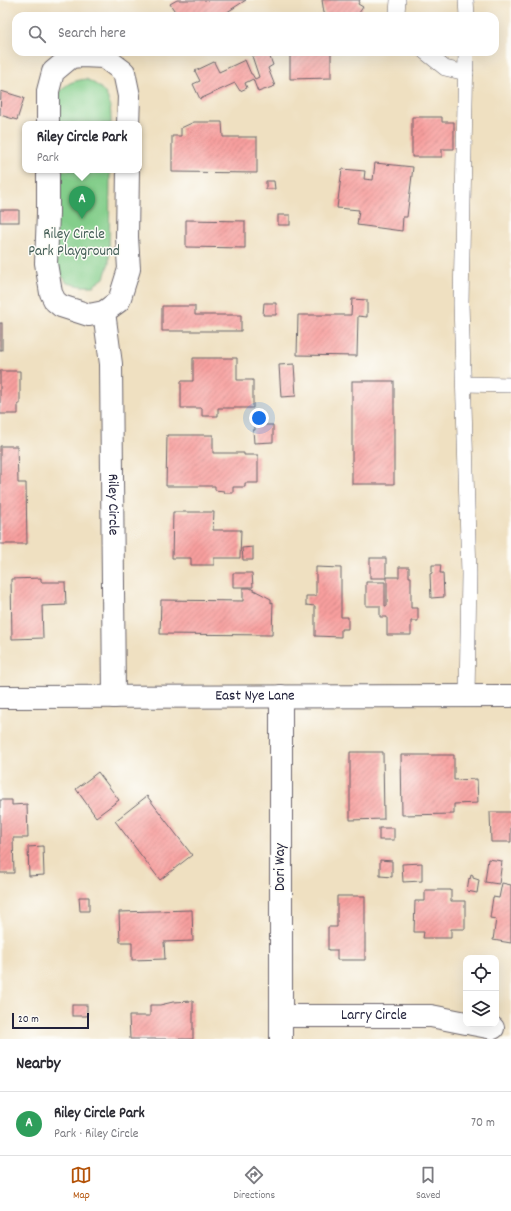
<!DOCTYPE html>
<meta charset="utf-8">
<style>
:root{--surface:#fff;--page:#f7f7f7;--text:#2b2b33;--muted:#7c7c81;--line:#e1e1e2;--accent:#b45309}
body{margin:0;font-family:Dekko,sans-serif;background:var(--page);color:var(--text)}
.controls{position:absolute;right:12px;bottom:12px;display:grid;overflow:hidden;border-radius:8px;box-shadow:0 4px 16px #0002}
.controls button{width:36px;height:36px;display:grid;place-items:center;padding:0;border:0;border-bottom:1px solid var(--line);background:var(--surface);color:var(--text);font:20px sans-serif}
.scale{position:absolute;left:12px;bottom:10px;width:77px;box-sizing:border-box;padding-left:4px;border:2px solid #22223b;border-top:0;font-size:11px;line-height:14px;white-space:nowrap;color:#22223b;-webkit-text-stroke:3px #fdfcf7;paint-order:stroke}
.you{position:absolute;left:259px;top:418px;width:14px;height:14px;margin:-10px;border:3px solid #fff;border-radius:50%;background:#1a73e8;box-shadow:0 0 0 6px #1a73e833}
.badge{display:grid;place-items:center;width:26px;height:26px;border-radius:50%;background:var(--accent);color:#fff;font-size:13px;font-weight:700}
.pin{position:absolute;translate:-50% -33px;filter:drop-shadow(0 1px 2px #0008)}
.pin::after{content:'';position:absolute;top:21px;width:14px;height:12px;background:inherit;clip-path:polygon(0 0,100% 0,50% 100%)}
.popup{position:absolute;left:22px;top:121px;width:120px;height:52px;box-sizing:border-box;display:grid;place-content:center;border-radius:8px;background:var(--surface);filter:drop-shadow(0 1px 3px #0005);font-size:13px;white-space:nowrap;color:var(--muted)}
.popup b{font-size:15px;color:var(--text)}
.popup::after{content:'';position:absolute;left:50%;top:100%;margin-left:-8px;border:8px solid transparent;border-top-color:var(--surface)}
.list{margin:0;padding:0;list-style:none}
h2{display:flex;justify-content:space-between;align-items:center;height:52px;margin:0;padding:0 16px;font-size:17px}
h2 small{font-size:13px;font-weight:400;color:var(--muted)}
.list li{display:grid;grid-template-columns:26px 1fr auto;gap:12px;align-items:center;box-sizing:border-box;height:64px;padding:0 16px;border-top:1px solid var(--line)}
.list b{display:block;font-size:15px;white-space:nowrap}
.list p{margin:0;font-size:13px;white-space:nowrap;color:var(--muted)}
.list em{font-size:13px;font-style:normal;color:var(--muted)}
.icon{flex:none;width:22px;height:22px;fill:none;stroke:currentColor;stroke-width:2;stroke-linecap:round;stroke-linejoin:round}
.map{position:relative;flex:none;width:511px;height:1039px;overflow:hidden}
.search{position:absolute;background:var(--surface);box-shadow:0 4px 16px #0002;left:12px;right:12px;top:12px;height:44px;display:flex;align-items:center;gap:10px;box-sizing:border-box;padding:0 14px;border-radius:12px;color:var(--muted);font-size:15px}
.sheet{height:116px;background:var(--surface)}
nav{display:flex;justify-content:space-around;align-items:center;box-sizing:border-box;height:56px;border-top:1px solid var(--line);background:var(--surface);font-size:11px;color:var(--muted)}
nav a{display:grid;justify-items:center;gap:2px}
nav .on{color:var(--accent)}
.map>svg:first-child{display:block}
</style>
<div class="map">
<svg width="511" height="1039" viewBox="0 0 511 1039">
<defs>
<pattern id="building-hatch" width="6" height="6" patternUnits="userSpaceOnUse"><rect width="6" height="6" fill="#f89f9e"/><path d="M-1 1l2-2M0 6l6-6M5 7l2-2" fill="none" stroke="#c88182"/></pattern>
</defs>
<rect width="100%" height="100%" fill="#fdfcf7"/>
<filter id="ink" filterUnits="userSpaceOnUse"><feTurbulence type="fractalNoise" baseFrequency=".025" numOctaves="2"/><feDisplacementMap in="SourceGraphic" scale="8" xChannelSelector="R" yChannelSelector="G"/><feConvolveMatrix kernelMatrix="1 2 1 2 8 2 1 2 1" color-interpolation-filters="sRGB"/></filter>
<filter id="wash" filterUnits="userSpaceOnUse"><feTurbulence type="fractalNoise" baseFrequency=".012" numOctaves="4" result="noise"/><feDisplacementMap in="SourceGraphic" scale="16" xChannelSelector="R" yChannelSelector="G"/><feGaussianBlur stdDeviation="0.9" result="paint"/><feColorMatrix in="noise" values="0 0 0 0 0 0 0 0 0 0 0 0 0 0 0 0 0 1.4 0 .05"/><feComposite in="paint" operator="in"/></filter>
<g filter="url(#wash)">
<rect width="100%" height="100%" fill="#efe0c1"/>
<g fill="#84ce8b" stroke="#537863">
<path d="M86,79c23,11 25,21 25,45h-58v-24c13,-15 13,-18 33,-21z"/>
<path d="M53,170h57l-1,93 -5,15 -11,8h-12l-14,-3 -13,-19z"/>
</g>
<g id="blocks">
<g fill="url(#building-hatch)">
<path d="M177,0h69l-25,16h-43l-8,-12z"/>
<path d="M322,0h38l-2,4 5,3 -6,9h-29l-4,-3z"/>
<path d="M263,52h5l5,13 -5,3 7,18 -17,6 -5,-13 -8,4 2,5 -7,3 -5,-8 -35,16 -7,-15 7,-3 -5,-10 19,-9 5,10 26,-12 6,14h1l3,5 4,-2 -7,-21z"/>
<path d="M290,52h41v26l-41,1z"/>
<path d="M1,91l23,7 -7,22 -17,-5z"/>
<path d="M412,117h30v5h12v27h-12v8h-30z"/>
<path d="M194,122h28l1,15h34v36l-85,-1v-36h9v-8z"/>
<path d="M375,163l38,4 -6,50h-4l-1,14 -45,-6 2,-15 -22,-2 5,-39 23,2 -1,8 9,1z"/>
<path d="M266,181h8l1,8h-9z"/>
<rect x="0" y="210" width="19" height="12"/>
<rect x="278" y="215" width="12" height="10"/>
<path d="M186,220l59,1v27l-59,-1z"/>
<path d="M352,299l15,1v17l-9,-1 -1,40 -60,-1 1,-40h53z"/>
<path d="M264,303h12v12h-13z"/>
<path d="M162,306h33v9h46v16h-79z"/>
<rect x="0" y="323" width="2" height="27"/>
<path d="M193,358h44v22h16v28h-35v8h-16v-8h-21v-27h12z"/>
<path d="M294,364l2,32 -15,1 -2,-32z"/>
<path d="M0,371h20v33h-2v10h-18z"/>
<rect x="352" y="381" width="42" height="103"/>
<path d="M255,425h18v17l-19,1 -1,-13h2z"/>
<path d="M167,435h46v18h31v2h14v28h-13v4h-12v6h-9v-2l-9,-1v-4h-49z"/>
<path d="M0,446h17l1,37h8l1,61h-27z"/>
<path d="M173,512h41l-1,18h28l-1,28h-26v7h-23v-7h-19z"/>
<path d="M253,547v13h-10l-1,-12z"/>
<rect x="370" y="558" width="16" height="20"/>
<path d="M432,565h9l-1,8h3l1,24 -13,1 -1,-24 2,-1z"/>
<path d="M316,567l25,1v49h7v12h-7v8l-26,-1v-30l-9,-1v-9h10z"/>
<path d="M399,567h10v10h2v31h7v13h-7v14h-24v-18h-7v-11h-14v-24h19v24h2v-29h12z"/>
<path d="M233,573h19l1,14h-20z"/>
<path d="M41,578v4h24l1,23 -24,1 1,32 -31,1 -1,-60z"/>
<path d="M243,588h7l21,11v4l2,-1 -1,33 -112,-1 1,-34 82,1z"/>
<path d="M350,752h33l1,67 -34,1z"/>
<path d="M401,755h53v25l23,-1 1,24 -24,1v10l-52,1z"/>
<path d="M98,772l21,28 -23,17 -20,-28z"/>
<path d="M147,796l45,59 -32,25 -45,-59z"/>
<path d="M0,800h12v5l15,-1 1,34h-15l1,35h-14z"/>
<path d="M490,812h21v30h-20z"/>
<rect x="379" y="828" width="15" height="12"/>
<path d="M43,846l1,29 -15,1 -1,-29z"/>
<path d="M488,859l14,2 -3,23 -14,-2z"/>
<path d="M380,860l12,1v16l-12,-1z"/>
<path d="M422,863v18l-19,1 -1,-18z"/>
<path d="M471,875l2,1v2l6,2 -2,13 -10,-2 2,-13 1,1z"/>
<path d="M502,883l9,2v58l-18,-3 3,-21 -6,-1 3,-21 6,1z"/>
<path d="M425,890h26v11h14v28h-14v9h-28l1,-6h-10l1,-31h10z"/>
<path d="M337,896h28v64h-28v-10h-9v-23h9z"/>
<path d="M79,897h10v14h-9z"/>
<path d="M192,910l1,31 -29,1 1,17 -33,1v-18h-12l-1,-30z"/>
<path d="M193,1001v38h-63l-1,-23h21v-11h10l13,-3z"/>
<rect x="72" y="1005" width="15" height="11"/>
</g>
</g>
</g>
<g filter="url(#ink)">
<use href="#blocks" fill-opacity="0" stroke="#6a646a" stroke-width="1"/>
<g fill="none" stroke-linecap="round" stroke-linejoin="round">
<defs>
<g id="service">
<path d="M398,0l-1,13 2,3"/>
<path d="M466,0l1,16"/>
<path d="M425,52l20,16 21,5"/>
<path d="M466,52l-5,251 8,271 -2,122"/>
<path d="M464,384l47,1"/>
</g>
<g id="minor">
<path d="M48,124v-33l5,-19 18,-15 11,-1 22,1 20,15 5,24 -1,28"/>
<path d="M48,170v43l-2,50 5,30 4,8 6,5 28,9 15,-3 15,-11 10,-32 -2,-32 1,-67"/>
<path id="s1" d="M104,312l7,52 3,333"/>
<path d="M281,696v343"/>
<path id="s2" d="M0,697l511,-1"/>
<path id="s3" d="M281,1016h150l35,7"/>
<path d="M472,1024l21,4"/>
</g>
</defs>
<use href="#service" stroke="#6a646a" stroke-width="16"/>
<use href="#minor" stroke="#6a646a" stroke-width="24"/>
<use href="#service" stroke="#fff" stroke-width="15"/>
<use href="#minor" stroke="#fff" stroke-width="22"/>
</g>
</g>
<g text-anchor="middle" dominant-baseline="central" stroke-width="3" stroke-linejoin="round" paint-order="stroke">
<g font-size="15" fill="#445e57" stroke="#fdfcf7">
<text x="74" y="235">Riley Circle<tspan x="74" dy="17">Park Playground</tspan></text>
</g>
<g font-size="15" fill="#22223b" stroke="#fdfcf7">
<text stroke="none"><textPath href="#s1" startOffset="193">Riley Circle</textPath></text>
<text stroke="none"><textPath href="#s2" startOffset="255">East Nye Lane</textPath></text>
<text transform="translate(281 867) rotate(-90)">Dori Way</text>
<text stroke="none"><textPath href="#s3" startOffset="93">Larry Circle</textPath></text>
</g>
</g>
</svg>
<div class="controls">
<button><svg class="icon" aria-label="locate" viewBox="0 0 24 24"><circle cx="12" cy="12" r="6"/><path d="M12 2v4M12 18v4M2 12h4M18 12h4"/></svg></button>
<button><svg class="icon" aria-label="layers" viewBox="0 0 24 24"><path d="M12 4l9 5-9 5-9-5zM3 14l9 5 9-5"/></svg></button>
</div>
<div class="scale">20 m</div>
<div class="you"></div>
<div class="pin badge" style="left:82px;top:219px;background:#2e9e5b">A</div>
<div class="popup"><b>Riley Circle Park</b>Park</div>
<div class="search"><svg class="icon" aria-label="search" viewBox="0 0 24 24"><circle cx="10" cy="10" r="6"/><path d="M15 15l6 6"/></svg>Search here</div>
</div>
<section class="sheet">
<h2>Nearby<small></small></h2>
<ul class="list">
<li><span class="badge" style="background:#2e9e5b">A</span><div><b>Riley Circle Park</b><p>Park · Riley Circle</p></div><em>70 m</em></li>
</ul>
</section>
<nav>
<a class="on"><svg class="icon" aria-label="map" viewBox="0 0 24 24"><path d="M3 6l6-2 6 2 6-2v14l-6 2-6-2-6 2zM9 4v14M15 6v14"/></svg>Map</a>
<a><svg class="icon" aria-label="directions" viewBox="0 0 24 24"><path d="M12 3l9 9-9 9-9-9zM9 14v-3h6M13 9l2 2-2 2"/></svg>Directions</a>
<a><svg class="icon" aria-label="saved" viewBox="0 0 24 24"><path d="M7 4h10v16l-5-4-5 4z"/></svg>Saved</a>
</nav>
